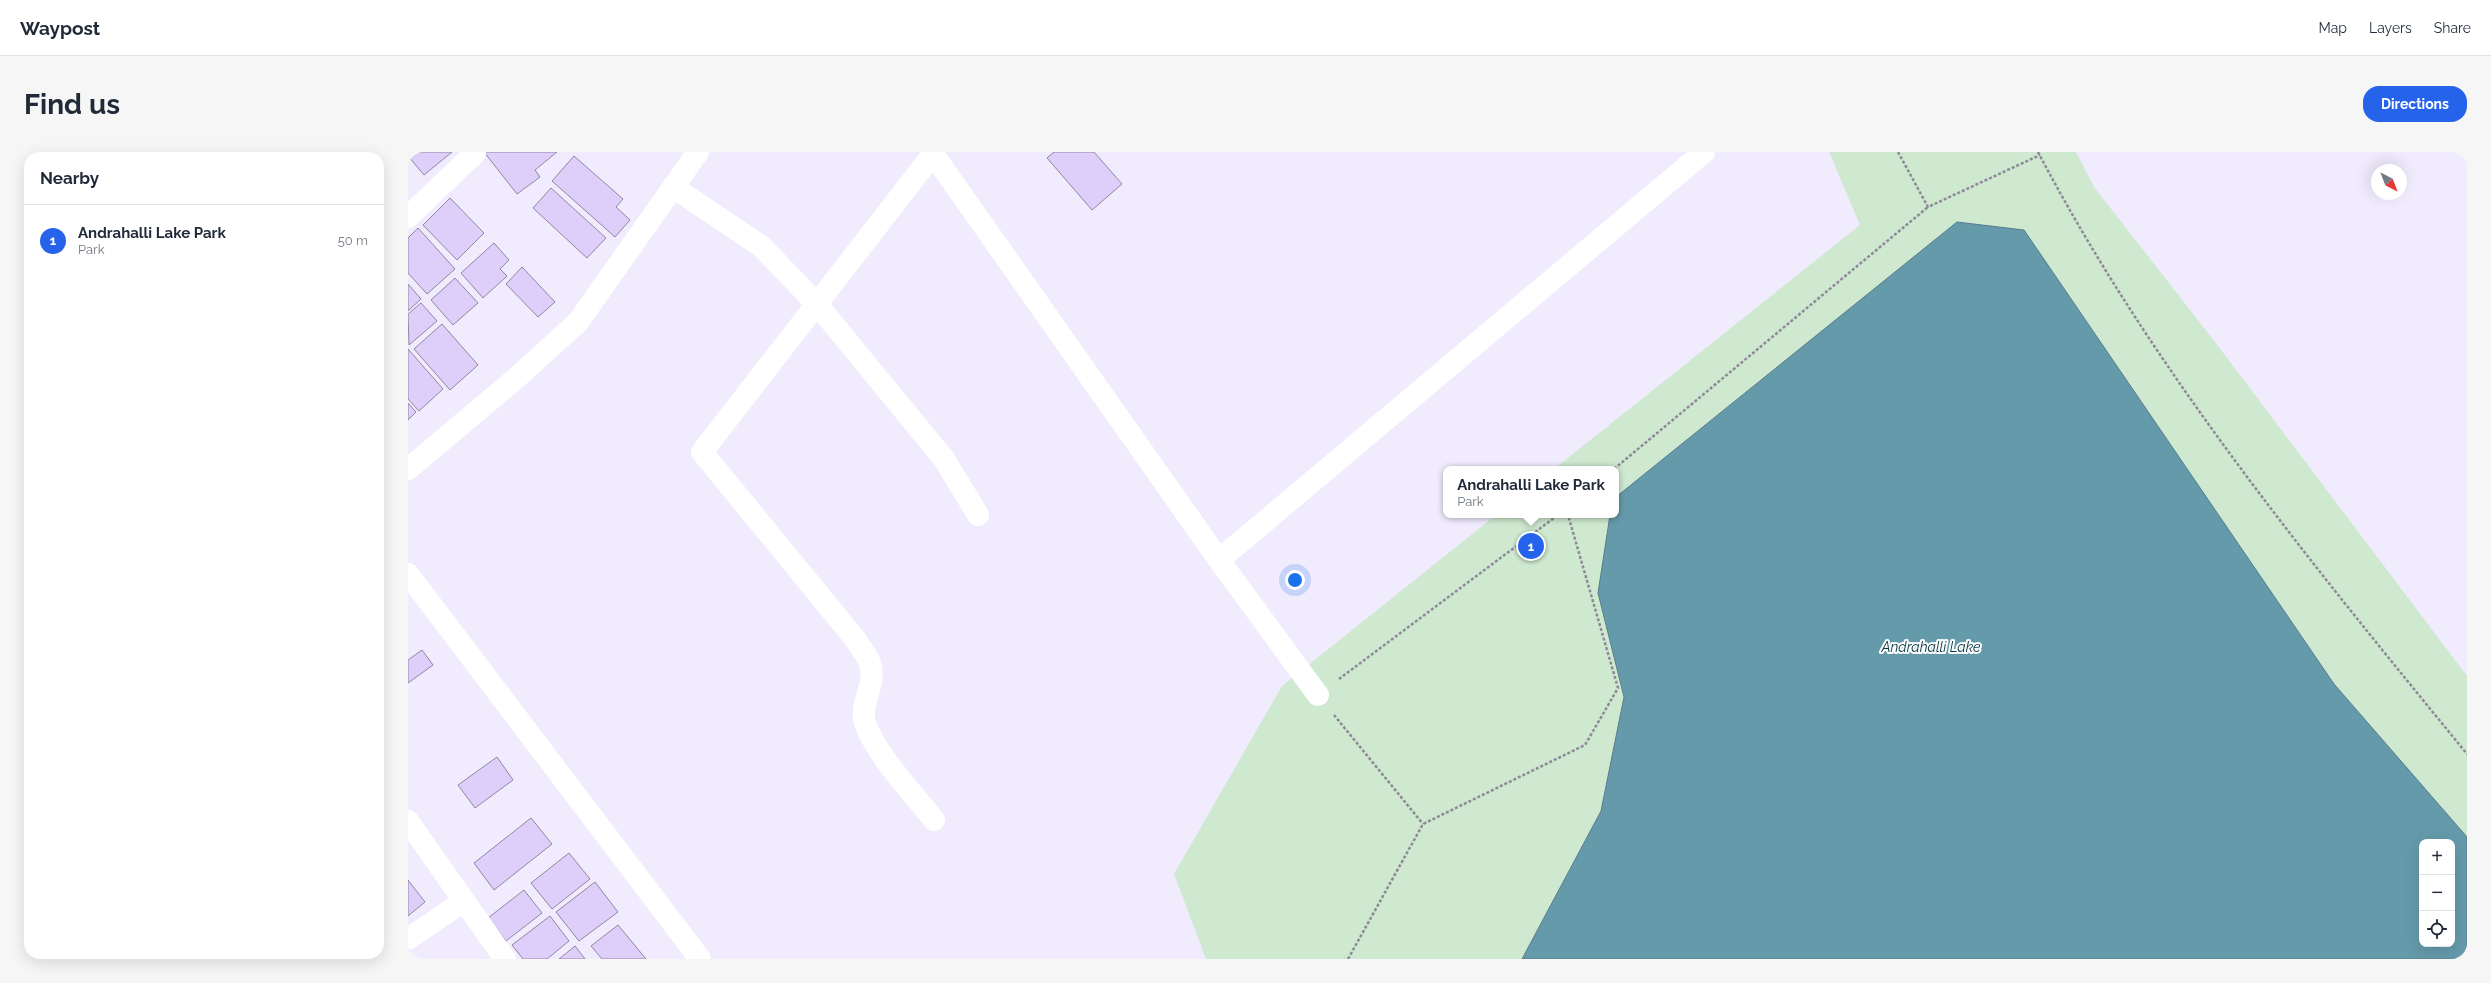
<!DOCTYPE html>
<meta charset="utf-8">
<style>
:root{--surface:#fff;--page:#f6f6f7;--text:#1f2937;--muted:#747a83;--line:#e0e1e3;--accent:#2563eb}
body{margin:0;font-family:Raleway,sans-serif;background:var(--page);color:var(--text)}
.controls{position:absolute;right:12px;bottom:12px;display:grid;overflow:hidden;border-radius:8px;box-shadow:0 4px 16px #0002}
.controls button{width:36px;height:36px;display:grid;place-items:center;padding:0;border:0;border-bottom:1px solid var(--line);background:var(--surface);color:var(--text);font:20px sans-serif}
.compass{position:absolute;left:1963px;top:12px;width:36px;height:36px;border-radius:50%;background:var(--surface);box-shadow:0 4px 16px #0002;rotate:138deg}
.you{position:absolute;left:887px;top:428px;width:14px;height:14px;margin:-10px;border:3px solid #fff;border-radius:50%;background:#1a73e8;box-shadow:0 0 0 6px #1a73e833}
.badge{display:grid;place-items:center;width:26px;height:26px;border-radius:50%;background:var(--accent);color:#fff;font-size:13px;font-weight:700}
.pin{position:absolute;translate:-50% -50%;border:2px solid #fff;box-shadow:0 1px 4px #0006}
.popup{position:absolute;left:1035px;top:314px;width:176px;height:52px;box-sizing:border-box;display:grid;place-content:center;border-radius:8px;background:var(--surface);filter:drop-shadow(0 1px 3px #0005);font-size:13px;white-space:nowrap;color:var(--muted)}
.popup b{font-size:15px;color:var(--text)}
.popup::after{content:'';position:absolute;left:50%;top:100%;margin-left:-8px;border:8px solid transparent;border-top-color:var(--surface)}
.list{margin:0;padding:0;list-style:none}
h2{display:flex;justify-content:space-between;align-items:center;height:52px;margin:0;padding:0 16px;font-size:17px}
h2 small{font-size:13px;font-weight:400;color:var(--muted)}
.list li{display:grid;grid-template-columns:26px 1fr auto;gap:12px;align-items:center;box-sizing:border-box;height:72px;padding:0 16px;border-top:1px solid var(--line)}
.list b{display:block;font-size:15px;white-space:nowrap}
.list p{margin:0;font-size:13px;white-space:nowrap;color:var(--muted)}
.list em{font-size:13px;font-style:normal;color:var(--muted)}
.icon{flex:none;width:22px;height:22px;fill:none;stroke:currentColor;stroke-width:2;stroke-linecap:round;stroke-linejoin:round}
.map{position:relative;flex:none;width:2059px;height:807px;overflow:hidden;border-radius:16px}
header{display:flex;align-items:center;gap:24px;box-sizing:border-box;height:56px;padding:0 20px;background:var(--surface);border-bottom:1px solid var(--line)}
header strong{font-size:19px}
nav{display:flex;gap:22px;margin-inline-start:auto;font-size:14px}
.intro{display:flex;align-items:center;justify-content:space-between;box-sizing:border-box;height:96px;padding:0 24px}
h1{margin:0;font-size:28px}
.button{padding:10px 18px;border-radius:16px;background:var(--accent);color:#fff;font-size:14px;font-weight:700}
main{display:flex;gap:24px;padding:0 24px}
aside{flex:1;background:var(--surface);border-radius:16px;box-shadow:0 4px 16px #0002}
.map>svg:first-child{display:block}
</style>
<header>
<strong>Waypost</strong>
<nav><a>Map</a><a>Layers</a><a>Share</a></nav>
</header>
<div class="intro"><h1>Find us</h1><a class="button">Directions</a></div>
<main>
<aside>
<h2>Nearby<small></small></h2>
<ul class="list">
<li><span class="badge">1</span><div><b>Andrahalli Lake Park</b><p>Park</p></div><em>50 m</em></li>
</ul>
</aside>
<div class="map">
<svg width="2059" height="807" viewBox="0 0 2059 807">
<rect width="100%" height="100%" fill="#f1ebfe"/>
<g fill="#cee9cf">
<path d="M1421,0h247l18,35 121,155 252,334v161l-133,-153 -194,-281 -183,-181 -341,275v-28h-62l306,-244z"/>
<path d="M1088,363h114l-12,78 26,104 -23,114 -79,148h-316l-32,-85 108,-188z"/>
</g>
<path fill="#659aaa" stroke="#587c8b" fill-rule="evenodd" d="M1549,70l67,8 310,454 133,153v122h-945l79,-148 23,-114 -26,-104 12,-78h6v-18zM2014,690h30v102h-30z"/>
<g fill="#decffa" stroke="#9086a2">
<path d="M0,0h44l-28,23 -16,-19z"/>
<path d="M76,0h73l-22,18 5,7 -23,17z"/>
<path d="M646,0h40l28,32 -30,26 -45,-52z"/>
<path d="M166,4l49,43 -7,8 14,13 -15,17 -63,-56z"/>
<path d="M143,36l55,50 -19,20 -54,-50z"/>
<path d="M42,46l34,35 -27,27 -34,-35z"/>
<path d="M10,76l37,41 -28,25 -19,-21v-35z"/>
<path d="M86,91l15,17 -9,9 7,7 -24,22 -22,-25z"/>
<path d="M114,115l33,35 -17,15 -32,-33z"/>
<path d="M47,126l23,25 -25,22 -22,-25z"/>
<path d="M0,132l13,15 -13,12z"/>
<path d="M13,151l16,18 -28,24 -1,-31z"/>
<path d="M34,172l36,41 -28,25 -36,-41z"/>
<path d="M0,197l35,40 -24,22 -11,-12z"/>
<path d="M0,251l8,9 -8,8z"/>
<path d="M14,498l11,15 -25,18v-23z"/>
<path d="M89,605l16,23 -38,28 -17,-23z"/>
<path d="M123,666l21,26 -58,46 -20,-27z"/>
<path d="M161,701l21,26 -38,30 -21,-26z"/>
<path d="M0,728l17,22 -17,14z"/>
<path d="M187,730l23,30 -39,29 -23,-29z"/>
<path d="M116,738l18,23 -36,28 -18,-23z"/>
<path d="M142,764l19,25 -22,18h-24l-11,-14z"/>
<path d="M210,773l28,34h-44l-11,-13z"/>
<path d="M167,794l10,13h-26z"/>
</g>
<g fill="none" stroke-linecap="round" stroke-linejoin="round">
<g stroke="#8e8998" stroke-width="2.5" stroke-dasharray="3 2" stroke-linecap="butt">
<path d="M1490,0l30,55 112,-52"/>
<path d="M1630,0c115,219 273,411 429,602"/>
<path d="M1206,317l314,-262"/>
<path d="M931,527l219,-164"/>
<path d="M926,563l89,109"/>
<path d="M940,807l75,-135 162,-79 33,-57 -50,-173"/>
</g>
<g stroke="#fff" stroke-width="22">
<path d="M265,35l88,59 55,57 128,156 34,56"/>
<path d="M0,65l67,-64"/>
<path d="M811,408l485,-408"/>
<path d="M0,422l292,385"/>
<path d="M526,668c-21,-27 -58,-65 -69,-97 -6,-17 10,-36 6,-56 -1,-9 -11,-19 -15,-27l-154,-188 231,-298 286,406 99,135"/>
<path d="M0,669l97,138"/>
<path d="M0,787l56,-38"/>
</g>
<path stroke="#fff" stroke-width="22" d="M0,317l105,-88 65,-59 120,-170"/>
</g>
<g text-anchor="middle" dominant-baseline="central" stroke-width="4" stroke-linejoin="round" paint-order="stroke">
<g font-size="14" font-style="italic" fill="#013541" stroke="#fcfcfc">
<text x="1523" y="495">Andrahalli Lake</text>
</g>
</g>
</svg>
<div class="controls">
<button>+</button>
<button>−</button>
<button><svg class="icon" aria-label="locate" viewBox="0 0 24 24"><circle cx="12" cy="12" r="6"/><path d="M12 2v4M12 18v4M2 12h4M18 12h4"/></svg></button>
</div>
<svg class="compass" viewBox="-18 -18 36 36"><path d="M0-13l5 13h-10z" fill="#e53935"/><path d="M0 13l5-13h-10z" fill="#747a83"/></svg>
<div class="you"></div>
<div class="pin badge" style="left:1123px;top:394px">1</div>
<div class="popup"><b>Andrahalli Lake Park</b>Park</div>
</div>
</main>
